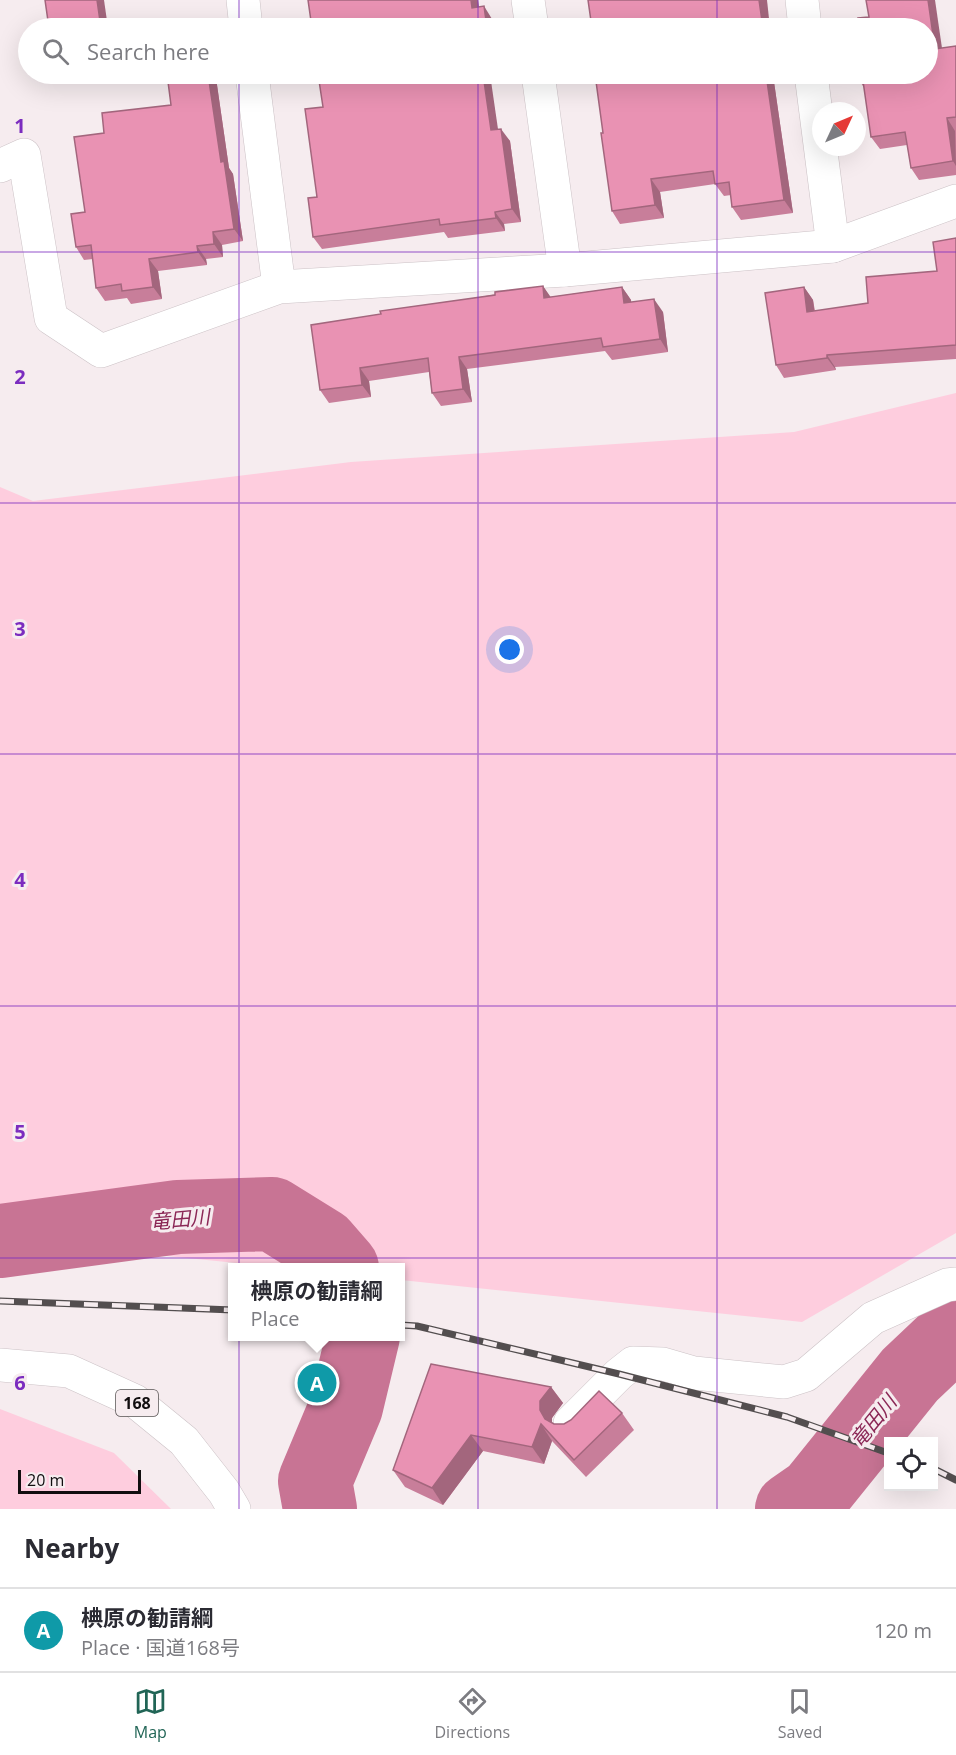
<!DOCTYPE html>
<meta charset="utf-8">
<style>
:root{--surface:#fff;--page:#f2f2f3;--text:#2b2b33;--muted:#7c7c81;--line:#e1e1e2;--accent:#216556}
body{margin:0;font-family:"Open Sans","Noto Sans JP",sans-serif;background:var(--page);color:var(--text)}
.controls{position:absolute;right:18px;bottom:18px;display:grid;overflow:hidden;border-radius:0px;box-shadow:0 6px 24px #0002}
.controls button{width:54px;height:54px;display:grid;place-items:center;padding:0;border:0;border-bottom:2px solid var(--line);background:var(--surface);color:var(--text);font:30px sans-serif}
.compass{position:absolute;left:812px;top:102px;width:54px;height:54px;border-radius:50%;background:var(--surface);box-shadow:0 6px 24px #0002;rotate:46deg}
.scale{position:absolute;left:18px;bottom:15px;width:123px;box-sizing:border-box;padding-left:6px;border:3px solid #110e0f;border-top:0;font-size:16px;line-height:21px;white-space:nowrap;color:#110e0f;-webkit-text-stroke:4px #f6ecef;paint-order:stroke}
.you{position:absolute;left:510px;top:650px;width:21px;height:21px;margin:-15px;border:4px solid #fff;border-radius:50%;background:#1a73e8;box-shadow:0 0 0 9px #1a73e833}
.badge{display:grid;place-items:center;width:39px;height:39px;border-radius:50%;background:var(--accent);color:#fff;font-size:20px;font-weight:700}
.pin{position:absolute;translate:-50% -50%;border:3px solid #fff;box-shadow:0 2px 6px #0006}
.popup{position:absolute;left:228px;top:1263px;width:177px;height:78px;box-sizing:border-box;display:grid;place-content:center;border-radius:0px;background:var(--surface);filter:drop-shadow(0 2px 4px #0005);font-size:20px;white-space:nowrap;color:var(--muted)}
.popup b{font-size:22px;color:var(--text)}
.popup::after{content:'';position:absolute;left:50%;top:100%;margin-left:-12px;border:12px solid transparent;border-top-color:var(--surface)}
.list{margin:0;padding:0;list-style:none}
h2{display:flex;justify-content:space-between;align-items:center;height:78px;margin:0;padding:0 24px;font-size:26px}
h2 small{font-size:20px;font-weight:400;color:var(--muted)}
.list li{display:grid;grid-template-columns:39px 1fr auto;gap:18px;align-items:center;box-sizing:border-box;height:84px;padding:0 24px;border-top:2px solid var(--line)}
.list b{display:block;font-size:22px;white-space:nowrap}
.list p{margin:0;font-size:20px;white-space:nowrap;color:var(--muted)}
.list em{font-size:20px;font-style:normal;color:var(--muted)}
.icon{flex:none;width:33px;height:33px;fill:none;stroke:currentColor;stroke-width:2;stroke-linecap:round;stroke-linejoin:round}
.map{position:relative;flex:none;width:956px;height:1509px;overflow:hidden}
.search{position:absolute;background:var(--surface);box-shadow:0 6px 24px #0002;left:18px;right:18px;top:18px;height:66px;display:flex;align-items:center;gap:15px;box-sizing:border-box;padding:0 21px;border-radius:33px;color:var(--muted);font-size:22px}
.sheet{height:162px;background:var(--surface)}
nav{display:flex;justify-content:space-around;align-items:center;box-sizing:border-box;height:84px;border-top:2px solid var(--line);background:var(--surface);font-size:16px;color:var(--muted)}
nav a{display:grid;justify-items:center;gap:3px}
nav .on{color:var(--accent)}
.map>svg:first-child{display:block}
</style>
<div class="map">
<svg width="956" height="1509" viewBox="0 0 956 1509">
<rect width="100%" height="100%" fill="#f6ecef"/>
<g fill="#fecdde">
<path d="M956,393v840l-154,89 -401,-42v-12l-124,-1 -277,-28v-752l33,14 318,-39 443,-30z"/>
<path d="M0,1409l114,44 57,56h-171z"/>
</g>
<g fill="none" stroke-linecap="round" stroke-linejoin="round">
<g stroke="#c87494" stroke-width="74">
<path d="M0,1241l178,-24 94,-3 50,31 20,23"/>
<path d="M320,1509l-5,-28 31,-74 17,-71"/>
<path d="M792,1509l23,-16 95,-118 36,-34 10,-4"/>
</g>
<defs>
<g id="street">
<path d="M243,0l3,28"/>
<path d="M528,0l4,28"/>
<path d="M802,0l3,28"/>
<path d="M252,74l27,213"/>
<path d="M538,74l27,196"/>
<path d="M811,74l22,172"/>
<path d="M0,166l24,-11 27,163 50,33 178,-64 286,-17 268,-24 123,-45"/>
<path d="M570,1423l49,-49 14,-11 30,1 31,9 90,9 22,-7 67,-57 74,-33 9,-1"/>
</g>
<path id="highway" d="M0,1365l69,6 66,30 49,40 40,51 10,17"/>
</defs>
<use href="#street" stroke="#ccc2c6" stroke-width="34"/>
<use href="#highway" stroke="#ccc2c6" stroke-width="34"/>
<use href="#street" stroke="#fff" stroke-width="33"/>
<use href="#highway" stroke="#fff" stroke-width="33"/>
<defs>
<g id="rail">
<path d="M0,1301l233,9"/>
<path d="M401,1325l16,1 202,48 168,43 101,36"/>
<path d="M934,1469l22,11"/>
</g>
</defs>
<use href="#rail" stroke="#534e4f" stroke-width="7"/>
<use href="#rail" stroke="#f6ecef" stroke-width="4.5" stroke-dasharray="14" stroke-linecap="butt"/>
</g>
<g fill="#c87e9a">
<path d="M869,17l73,31 14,-2v129l-37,5 -8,-12 -4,-23 -27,4 -9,-12 -7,-51h-1l-8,-12h72z"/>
<path d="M167,74h46l3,4 13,90 4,6 10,67 -21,4 1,12 -17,2 1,6 -49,6 4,28 -31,5 -4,-6 -22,3 -9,-13 -3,-29 -9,1 -8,-13 28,-114 67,-28z"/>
<path d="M595,74h180l1,8h-2l19,131 -52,7 -9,-13 -1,-12 -7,1 -9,-12 -55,8 4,26 -44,6 -8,-13 -9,-78z"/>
<path d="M323,107l175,22 12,12 11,81 -17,2 1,7 -57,7 -4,-6 -122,17 -9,-12z"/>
<path d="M956,238v121l-121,8 1,3 -52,8 -8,-13 28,-78 9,13 2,11 53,-8 69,-32z"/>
<path d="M543,286l7,11 72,-10 9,13v2l32,10 5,40 -56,8 -7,-9 -138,18 5,33 -31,4 -9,-13 -3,-21 -60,9 2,16 -42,6 -9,-13 61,-76z"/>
<path d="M551,1387l12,16 -11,15v5l2,1h10l58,-11 12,17 -48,47 -34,-36 -8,23 -61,-13 -40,54 -38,-18 -12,-17z"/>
</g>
<g fill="#a3667d">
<path d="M97,0h7l4,28h-7z"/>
<path d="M471,0h7l3,20 -9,-12z"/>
<path d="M759,0h8l3,28h-7z"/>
<path d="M928,0h7l9,62 -9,-13z"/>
<path d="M484,6l8,13 2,9h-7z"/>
<path d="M208,74h5l3,4 13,90 4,6 10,67 -9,-12 -13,-67z"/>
<path d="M483,74h7l10,69 -9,-13z"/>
<path d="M766,74h2l6,8 19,131 -9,-13z"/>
<path d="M770,74h5l1,8z"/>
<path d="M947,118l8,13 1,35 -3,-5z"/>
<path d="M501,129l9,12 11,81 -9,-13z"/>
<path d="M651,179l9,13 4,26 -9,-13z"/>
<path d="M495,212l9,12 1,7 -9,-13z"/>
<path d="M213,232l9,13 1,12 -9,-13z"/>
<path d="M197,246l9,13 1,6 -9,-13z"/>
<path d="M149,259l9,12 4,28 -9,-12z"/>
<path d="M543,286l9,13 -8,-1z"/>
<path d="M622,287l9,13 2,16 -9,-13z"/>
<path d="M804,287l9,13 3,24 -9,-12z"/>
<path d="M654,299l9,13 5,40 -8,-13z"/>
<path d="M827,355l8,12 1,3 -9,-12z"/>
<path d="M459,357l8,12 5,33 -9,-13z"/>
<path d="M360,368l9,13 2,16 -9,-12z"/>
<path d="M551,1387l12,16 -11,15v9l-7,-8 -5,-9v-9z"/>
<path d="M541,1424l11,17 -8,23 -12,-17z"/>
<path d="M471,1435l12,16 -40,54 -11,-17z"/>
</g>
<g fill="#e992b3" stroke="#a3667d" stroke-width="1.5">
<path d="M45,0h52l4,28h-52z"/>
<path d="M308,0h163l1,8 12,-2 3,22h-175z"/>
<path d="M588,0h171l4,28h-171z"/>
<path d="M866,0h62l7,49 21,-3v71l-9,1 6,43 -42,7 -6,-36 -34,5 -9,-63h65v-46h-67l-2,-10 11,-1z"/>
<path d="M167,74h41l13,88 3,-1 10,68 -21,3 1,12 -17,2 1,6 -49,7 4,28 -31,4 -1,-7 -25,4 -5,-43 -15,2 -5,-33 14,-2 -11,-75 30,-4 -2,-20 69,-8z"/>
<path d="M318,74h165l8,56 10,-1 11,80 -17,3 1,6 -56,7 -1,-6 -126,18 -5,-39 9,-1 -12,-88 18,-2z"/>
<path d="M595,74h171l18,126 -52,7 -3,-25 -14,2 -2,-13 -62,8 4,26 -43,6 -11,-78h2z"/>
<path d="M956,238v107l-129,10v3l-51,7 -11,-72 39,-6 3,25 61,-9 -2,-26 71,-6 -4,-29z"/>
<path d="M543,286l1,12 78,-11 2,16 30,-4 6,40 -57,8 -2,-9 -142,19 4,32 -31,4 -4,-35 -68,10 2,17 -42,5 -9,-65 70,-11 -1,-3 115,-16v-3z"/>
<path d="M431,1364l120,23 -11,14v9l5,9 9,5h10l7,-4 28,-29 23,22 -48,47 -33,-36 -9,23 -61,-12 -39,53 -39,-18z"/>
</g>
<path fill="none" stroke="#7b2cbf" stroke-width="1.5" stroke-opacity="0.55" d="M239,0v28M478,0v28M717,0v28M239,74v1435M478,74v1435M717,74v1435M0,252h956M0,503h956M0,754h956M0,1006h956M0,1258h956"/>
<g text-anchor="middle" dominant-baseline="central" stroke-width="6" stroke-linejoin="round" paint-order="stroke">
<rect fill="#f6ecef" stroke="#565152" stroke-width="1.5" x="116" y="1390" width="42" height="26" rx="4.5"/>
<g font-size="16" font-weight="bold" fill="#110e0f">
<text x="137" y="1403">168</text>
</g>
<g font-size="20" font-style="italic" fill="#8b2756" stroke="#f6ecef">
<text transform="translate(180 1219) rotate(-5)">竜田川</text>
<text transform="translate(873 1421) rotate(-51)">竜田川</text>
</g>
</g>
<g font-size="20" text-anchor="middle" font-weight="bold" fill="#7b2cbf" stroke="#f6ecef" stroke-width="6" stroke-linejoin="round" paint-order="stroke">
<text x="20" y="133">1</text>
<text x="20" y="384">2</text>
<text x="20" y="636">3</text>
<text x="20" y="887">4</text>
<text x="20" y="1139">5</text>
<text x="20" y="1390">6</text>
</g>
</svg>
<div class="controls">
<button><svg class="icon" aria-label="locate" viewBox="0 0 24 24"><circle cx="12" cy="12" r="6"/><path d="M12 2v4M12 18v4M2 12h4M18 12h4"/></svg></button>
</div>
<svg class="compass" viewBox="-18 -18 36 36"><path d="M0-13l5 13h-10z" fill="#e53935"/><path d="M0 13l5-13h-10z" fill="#7c7c81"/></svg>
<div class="scale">20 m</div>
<div class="you"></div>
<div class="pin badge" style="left:317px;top:1383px;background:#0f9aa8">A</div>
<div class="popup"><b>椣原の勧請綱</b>Place</div>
<div class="search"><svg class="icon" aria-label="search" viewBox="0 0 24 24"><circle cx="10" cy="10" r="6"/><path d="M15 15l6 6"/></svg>Search here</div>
</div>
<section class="sheet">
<h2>Nearby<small></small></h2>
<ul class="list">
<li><span class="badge" style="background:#0f9aa8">A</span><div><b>椣原の勧請綱</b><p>Place · 国道168号</p></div><em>120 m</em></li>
</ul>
</section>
<nav>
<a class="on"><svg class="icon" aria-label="map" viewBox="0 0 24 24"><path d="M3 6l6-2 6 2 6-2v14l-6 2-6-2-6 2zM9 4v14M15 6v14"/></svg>Map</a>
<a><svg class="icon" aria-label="directions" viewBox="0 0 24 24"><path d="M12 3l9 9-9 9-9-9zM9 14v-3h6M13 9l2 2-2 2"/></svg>Directions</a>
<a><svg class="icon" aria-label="saved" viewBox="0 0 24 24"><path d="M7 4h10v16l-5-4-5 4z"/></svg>Saved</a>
</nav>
